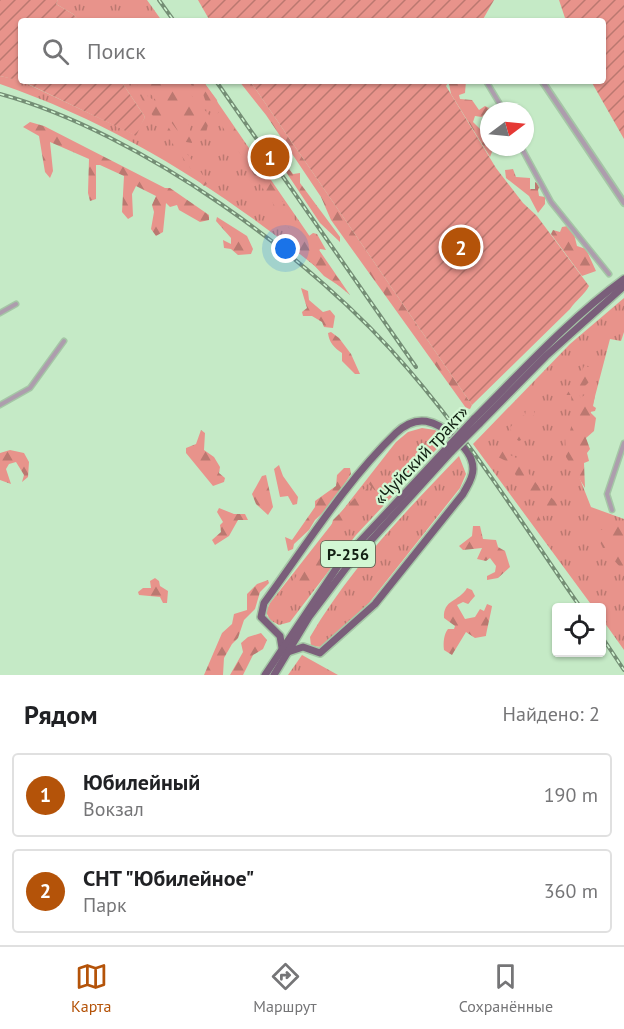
<!DOCTYPE html>
<html lang="ru">
<meta charset="utf-8">
<style>
:root{--surface:#fff;--page:#f2f2f2;--text:#202124;--muted:#757577;--line:#e0e0e0;--accent:#b45309}
body{margin:0;font-family:"PT Sans",sans-serif;background:var(--page);color:var(--text)}
.controls{position:absolute;right:18px;bottom:18px;display:grid;overflow:hidden;border-radius:6px;box-shadow:0 2px 4px #0004}
.controls button{width:54px;height:54px;display:grid;place-items:center;padding:0;border:0;border-bottom:2px solid var(--line);background:var(--surface);color:var(--text);font:30px sans-serif}
.compass{position:absolute;left:480px;top:102px;width:54px;height:54px;border-radius:50%;background:var(--surface);box-shadow:0 2px 4px #0004;rotate:74deg}
.you{position:absolute;left:286px;top:249px;width:21px;height:21px;margin:-15px;border:4px solid #fff;border-radius:50%;background:#1a73e8;box-shadow:0 0 0 9px #1a73e833}
.badge{display:grid;place-items:center;width:39px;height:39px;border-radius:50%;background:var(--accent);color:#fff;font-size:20px;font-weight:700}
.pin{position:absolute;translate:-50% -50%;border:3px solid #fff;box-shadow:0 2px 6px #0006}
.list{margin:0;padding:0;list-style:none}
h2{display:flex;justify-content:space-between;align-items:center;height:78px;margin:0;padding:0 24px;font-size:26px}
h2 small{font-size:20px;font-weight:400;color:var(--muted)}
.list li{display:grid;grid-template-columns:39px 1fr auto;gap:18px;align-items:center;box-sizing:border-box;height:84px;margin:0 12px 12px;padding:0 12px;border:2px solid var(--line);border-radius:6px}
.list b{display:block;font-size:22px;white-space:nowrap}
.list p{margin:0;font-size:20px;white-space:nowrap;color:var(--muted)}
.list em{font-size:20px;font-style:normal;color:var(--muted)}
.icon{flex:none;width:33px;height:33px;fill:none;stroke:currentColor;stroke-width:2;stroke-linecap:round;stroke-linejoin:round}
.map{position:relative;flex:none;width:624px;height:675px;overflow:hidden}
.search{position:absolute;background:var(--surface);box-shadow:0 2px 4px #0004;left:18px;right:18px;top:18px;height:66px;display:flex;align-items:center;gap:15px;box-sizing:border-box;padding:0 21px;border-radius:6px;color:var(--muted);font-size:22px}
.sheet{height:270px;background:var(--surface)}
nav{display:flex;justify-content:space-around;align-items:center;box-sizing:border-box;height:84px;border-top:2px solid var(--line);background:var(--surface);font-size:16px;color:var(--muted)}
nav a{display:grid;justify-items:center;gap:3px}
nav .on{color:var(--accent)}
.map>svg:first-child{display:block}
</style>
<div class="map">
<svg width="624" height="675" viewBox="0 0 624 675">
<defs>
<pattern id="grass-tufts" width="24" height="20" patternUnits="userSpaceOnUse" patternTransform="scale(1.5)"><rect width="24" height="20" fill="#e8938b"/><path d="M3 7l-1-3M5 7V3M7 7l1-3M15 17l-1-3M17 17v-4M19 17l1-3" fill="none" stroke="#bb7870"/></pattern>
<pattern id="forest-firs" width="22" height="20" patternUnits="userSpaceOnUse" patternTransform="scale(1.5)"><rect width="22" height="20" fill="#e8938b"/><path d="M5 1l3.5 6h-7zM16 11l3.5 6h-7z" fill="#bb7870"/></pattern>
<pattern id="garden-furrows" width="10" height="10" patternUnits="userSpaceOnUse" patternTransform="scale(1.5)"><rect width="10" height="10" fill="#e8938b"/><path d="M-1 1l2-2M0 10L10 0M9 11l2-2" fill="none" stroke="#bb7870"/></pattern>
</defs>
<rect width="100%" height="100%" fill="#c5eac6"/>
<g fill="url(#grass-tufts)">
<path d="M58,0h89l15,21h-83l-6,-7 -17,-10z"/>
<path d="M0,76l19,4 116,55 10,-18 -24,-36h82l147,214c-104,-88 -216,-165 -350,-211z"/>
<path d="M624,298v34l-3,9 -11,-2 -34,130 15,38 33,12v131l-22,-31v-11l-9,-1 -120,-163 97,-100z"/>
<path d="M422,428l13,2 11,9 -90,96 -66,87 -11,3 -9,-5 -4,-8 4,-9 126,-161 12,-10z"/>
<path d="M459,456l7,18 -6,14 -91,115 -47,44 -11,-1 -1,-9c39,-67 96,-126 149,-181z"/>
<path d="M302,655l36,20h-50z"/>
</g>
<g fill="url(#forest-firs)">
<path d="M128,81h51l31,35 -4,17 -4,2 -11,-15h-3l4,23 -6,-1 -18,-24 -2,3c6,19 40,52 41,63l-3,2 -3,-3 -56,-78 -5,-10 3,-2 15,10 -18,-22 -4,8z"/>
<path d="M189,81h14l14,19 2,12 -2,2 -8,-3 -6,-17 -6,1z"/>
<path d="M239,81h11l222,324 -2,4 -4,-1 -135,-188 -10,-23 -55,-82z"/>
<path d="M443,81h23l-1,12 -6,2 1,4 12,1 7,10 6,-4 4,2 -7,9 -7,-1 -2,6 8,8 11,22 -2,5 -39,-63 -2,-10z"/>
<path d="M223,116l4,1 6,9 69,105 7,5 4,-3 4,1 9,16 -6,-1 -2,4 23,29v5l-17,-11 -25,-27v-12l-10,-9 -69,-105z"/>
<path d="M30,122l14,4 121,62h5l39,27v5l-9,2 -21,-12 -2,-5 -7,2 -4,-4 -3,29 -7,4 -5,-7 3,-17 -2,-7 4,-9 -20,-10 -4,8 1,22 -5,3 -6,-7 2,-36 -24,-11h-4v34l-6,2 -2,-8 1,-34 -39,-17 3,29 -3,7 -5,-6 -6,-36 -16,-9z"/>
<path d="M278,155l15,19 7,-1v10l40,54v5l-20,-19 -42,-63z"/>
<path d="M513,169l3,8 14,1v11h5v-7l5,3 -2,5 1,6 6,1v7l-7,9 -9,-17 -23,-18 -1,-8z"/>
<path d="M217,217l30,19 6,13 -2,5 -13,1 -7,-6 -7,-1 -1,-8 8,4v-6l-15,-17z"/>
<path d="M568,226l6,8 3,12 9,3 10,22 -14,5 -31,-42 2,-4 7,2 2,-5z"/>
<path d="M301,288l7,3 1,9 14,12 7,-2 5,6 -2,12 -9,-1 -2,-5 -10,-6h-9l-1,-4 5,-4z"/>
<path d="M331,332l8,6 12,16 9,20h-5l-13,-13v-8c-8,-5 -13,-11 -14,-20z"/>
<path d="M584,366l5,1 2,13 -13,13 3,5 9,-8 5,6 -2,10 3,2 -1,3 -5,1 6,6 -2,13 -8,7 4,11 -3,4 2,8 -5,2 1,25 -19,-31 -1,-23 5,-3 3,-11 -2,-25h-7l-2,-2v-4l16,-8z"/>
<path d="M530,407l4,2v6l-8,6 -3,18 -4,2 -5,-3 -4,-10 7,-10 8,-3 1,-6z"/>
<path d="M201,430l4,3 -1,17 10,7 6,10 -1,6 6,5 -1,4 -11,4 -27,-33v-5l10,-4z"/>
<path d="M501,444l5,2 4,9 13,6c6,19 22,31 37,44l-12,11 -5,-1 -1,8 5,2 -4,8 -8,-9 4,-9 -1,-12 5,-2 -22,-13 -1,-6 -5,-8 1,-8 -18,-9 -1,-9z"/>
<path d="M10,450l14,3 5,9 -1,15 -6,5 2,-7 -8,-13 -7,2 -3,5 5,15 -11,-4v-27z"/>
<path d="M279,465l4,11 15,21 -1,7 -4,1 -5,-9 -8,1 -6,-28z"/>
<path d="M344,468h6l1,6 -21,32 -15,14 -6,10 -15,14 -1,5 -5,2 -3,-14 7,3 23,-33v-6l21,-15 1,-11z"/>
<path d="M376,469l4,7 8,2 7,8 -7,8 -8,2 -12,-13z"/>
<path d="M266,475l7,32 -5,8 -12,-11 -4,-10 10,-18z"/>
<path d="M365,488l3,2c1,14 -27,39 -35,54l-4,4 -9,1 -1,-4 11,-14 3,-11z"/>
<path d="M219,508l15,6h11l3,6h-10l-9,16 -14,9 -3,-5 9,-8 -1,-7 3,-3 -6,-10z"/>
<path d="M611,521l5,5 8,-2v50l-6,-1 2,-6 -8,-9 2,-3 -4,-8 -7,1 -4,-8 -4,1 -4,-4 2,-10 4,-2 4,5 4,-1z"/>
<path d="M473,526h7l3,13 13,1 2,7 7,4 5,16 -12,11 -11,2v-4l8,-4 1,-6 -6,-8 -4,3 -9,-2 5,-11 -19,2 -4,-4 13,-10z"/>
<path d="M318,550l6,6c-2,15 -13,20 -14,34l-8,3 -2,-5 -7,-1 -1,-4 17,-27z"/>
<path d="M155,578l4,3 1,5 8,5 -1,12h-4l-3,-6 -21,-2 -1,-3 5,-4h8l-1,-7z"/>
<path d="M268,580l1,3 -9,9 -5,17 -11,11 -6,18 -6,6 -8,14 -1,17h-19l18,-42 10,-9 2,-10 13,-4v-16l10,-10z"/>
<path d="M467,588l5,2 3,6 -7,8 -5,-2 -6,3 8,14 10,-2 5,-8 4,2 3,-7 5,2c0,2 -6,28 -6,30l-11,2 -9,-6 -14,23 -8,-5c-1,-8 0,-16 4,-21h6l1,-3 -11,-8c-1,-19 15,-16 23,-30z"/>
<path d="M261,633l6,7 -4,9 -10,6 -10,20h-13l13,-23 -2,-9 7,-6z"/>
</g>
<g fill="url(#garden-furrows)">
<path d="M0,0h58l-2,4 17,10 6,7h-58v60l-21,-5z"/>
<path d="M198,0h296l-12,21h-272z"/>
<path d="M559,0h65v139l-33,-58h12v-60h-37z"/>
<path d="M22,81h99l24,36 -9,19z"/>
<path d="M250,81h199l-3,5 50,82 27,35 14,13 52,70c-4,8 -13,14 -19,23l-98,96z"/>
</g>
<g fill="none" stroke-linecap="round" stroke-linejoin="round">
<defs>
<g id="minor">
<path d="M486,81l18,30"/>
<path d="M521,147l30,55 58,72"/>
<path d="M0,313l16,-9"/>
<path d="M0,405l30,-17 34,-47"/>
<path d="M612,510l-5,-16 17,-51"/>
</g>
<path id="tertiary" d="M542,81l82,122"/>
<g id="trunk">
<path d="M474,419c48,-48 95,-100 150,-140"/>
<path d="M479,424l67,-68 78,-70"/>
<path d="M282,648l-2,-12 -19,-19 3,-14c41,-56 82,-122 132,-170 21,-20 40,-13 59,5 9,9 18,18 18,31 0,10 -6,17 -10,25l-88,110 -55,49 -17,-6 -15,5"/>
<path d="M265,675l75,-112 108,-116"/>
<path d="M274,675l35,-58 37,-49 106,-117"/>
</g>
</defs>
<use href="#minor" stroke="#a5c6a6" stroke-width="7"/>
<use href="#tertiary" stroke="#a5c6a6" stroke-width="8"/>
<use href="#trunk" stroke="#a5c6a6" stroke-width="10"/>
<use href="#minor" stroke="#ad9dad" stroke-width="4"/>
<use href="#tertiary" stroke="#ad9dad" stroke-width="4.5"/>
<use href="#trunk" stroke="#7a5e7a" stroke-width="7"/>
<defs>
<g id="rail">
<path d="M159,0l15,21"/>
<path d="M216,81l200,286"/>
<path d="M0,94c141,39 314,164 408,275 64,74 117,159 173,239"/>
<path d="M602,637l22,33"/>
</g>
</defs>
<use href="#rail" stroke="#748e75" stroke-width="4"/>
<use href="#rail" stroke="#d2f7d3" stroke-width="1.5" stroke-dasharray="4.5" stroke-linecap="butt"/>
<defs>
<g id="trunk-bridge">
<path d="M448,447l26,-28"/>
<path d="M452,451l27,-27"/>
</g>
</defs>
<use href="#trunk-bridge" stroke="#a5c6a6" stroke-width="10" stroke-linecap="butt"/>
<use href="#trunk-bridge" stroke="#7a5e7a" stroke-width="7"/>
</g>
<g text-anchor="middle" dominant-baseline="central" stroke-width="4.5" stroke-linejoin="round" paint-order="stroke">
<rect fill="#d2f7d3" stroke="#4c604d" stroke-width="1.5" x="321" y="541" width="54" height="26" rx="4.5"/>
<g font-size="16" font-weight="bold" fill="#122013">
<text x="348" y="554">Р-256</text>
</g>
<g font-size="18" fill="#122013" stroke="#d2f7d3">
<text transform="translate(421 455) rotate(-47)">«Чуйский тракт»</text>
</g>
</g>
</svg>
<div class="controls">
<button><svg class="icon" aria-label="locate" viewBox="0 0 24 24"><circle cx="12" cy="12" r="6"/><path d="M12 2v4M12 18v4M2 12h4M18 12h4"/></svg></button>
</div>
<svg class="compass" viewBox="-18 -18 36 36"><path d="M0-13l5 13h-10z" fill="#e53935"/><path d="M0 13l5-13h-10z" fill="#757577"/></svg>
<div class="you"></div>
<div class="pin badge" style="left:270px;top:157px">1</div>
<div class="pin badge" style="left:461px;top:247px">2</div>
<div class="search"><svg class="icon" aria-label="search" viewBox="0 0 24 24"><circle cx="10" cy="10" r="6"/><path d="M15 15l6 6"/></svg>Поиск</div>
</div>
<section class="sheet">
<h2>Рядом<small>Найдено: 2</small></h2>
<ul class="list">
<li><span class="badge">1</span><div><b>Юбилейный</b><p>Вокзал</p></div><em>190 m</em></li>
<li><span class="badge">2</span><div><b>СНТ &quot;Юбилейное&quot;</b><p>Парк</p></div><em>360 m</em></li>
</ul>
</section>
<nav>
<a class="on"><svg class="icon" aria-label="map" viewBox="0 0 24 24"><path d="M3 6l6-2 6 2 6-2v14l-6 2-6-2-6 2zM9 4v14M15 6v14"/></svg>Карта</a>
<a><svg class="icon" aria-label="directions" viewBox="0 0 24 24"><path d="M12 3l9 9-9 9-9-9zM9 14v-3h6M13 9l2 2-2 2"/></svg>Маршрут</a>
<a><svg class="icon" aria-label="saved" viewBox="0 0 24 24"><path d="M7 4h10v16l-5-4-5 4z"/></svg>Сохранённые</a>
</nav>
